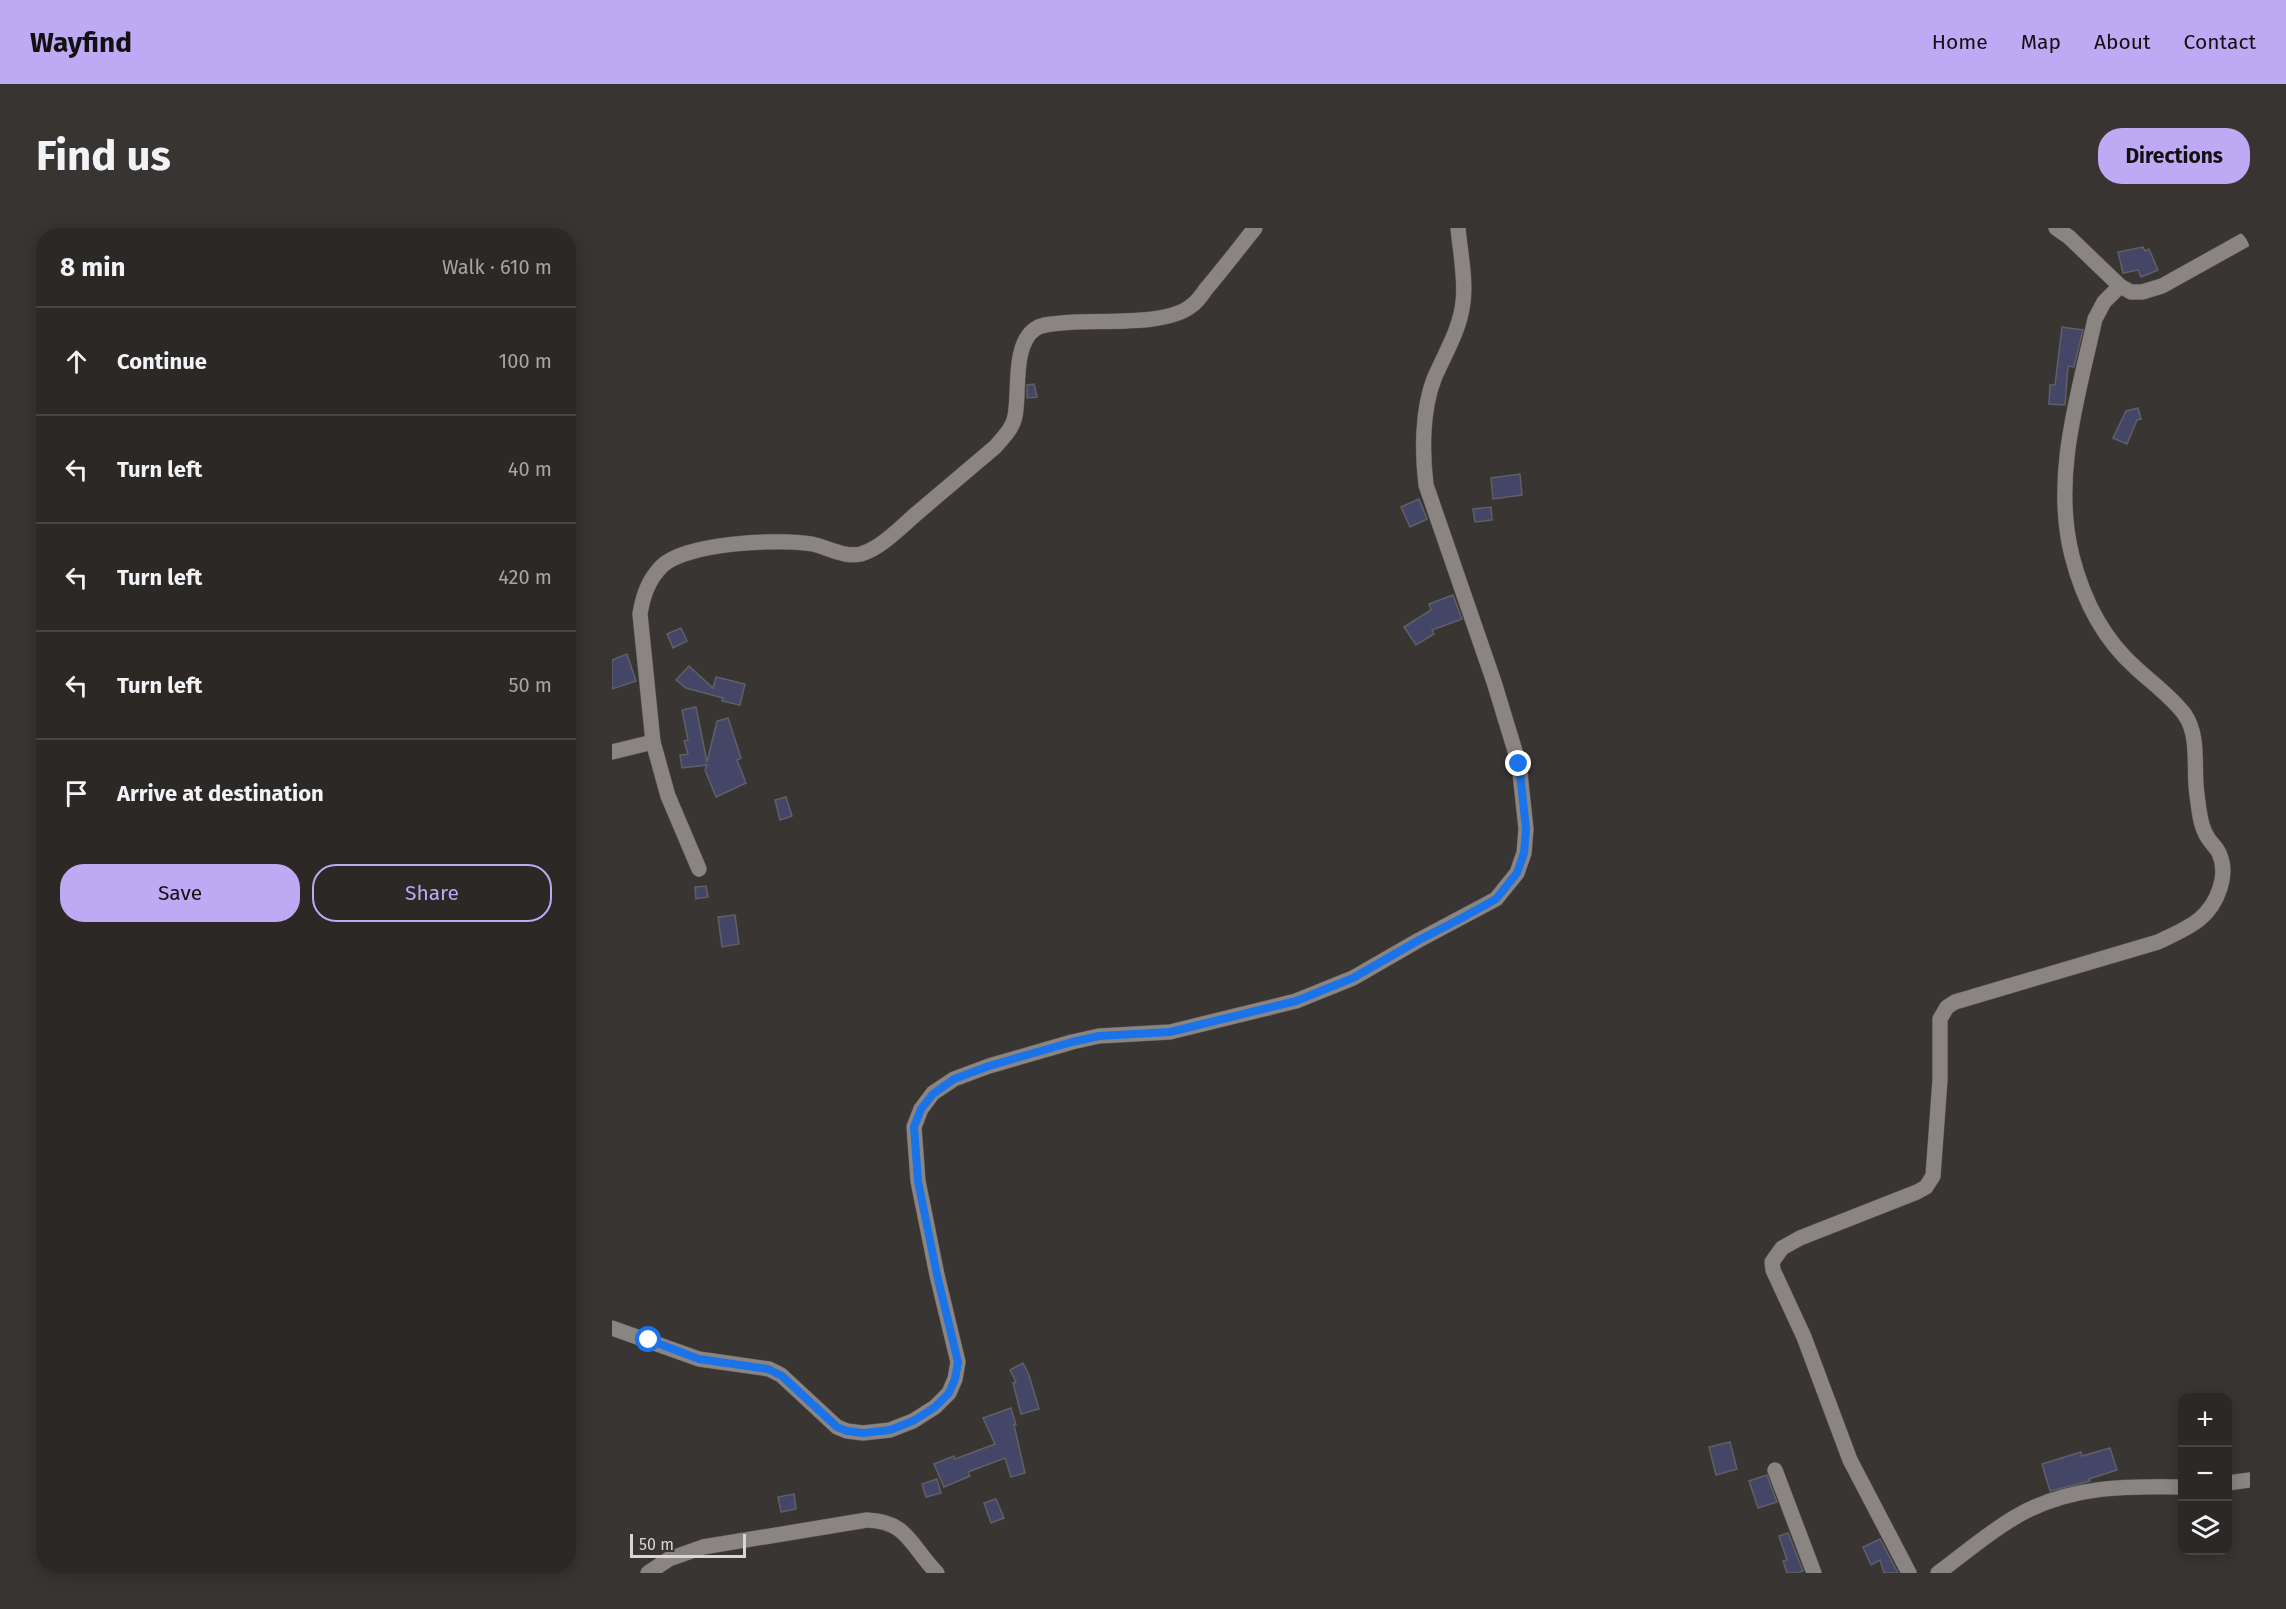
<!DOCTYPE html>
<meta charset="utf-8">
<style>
:root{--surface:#2b2826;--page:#373432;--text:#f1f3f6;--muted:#a6a6a7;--line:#474443;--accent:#bea9f4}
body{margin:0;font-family:"Fira Sans",sans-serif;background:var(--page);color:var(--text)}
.controls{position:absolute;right:18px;bottom:18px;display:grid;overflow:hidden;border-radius:12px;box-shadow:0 3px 15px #0003}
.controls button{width:54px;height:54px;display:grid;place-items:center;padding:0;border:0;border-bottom:2px solid var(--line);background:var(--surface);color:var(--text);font:30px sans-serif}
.scale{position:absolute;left:18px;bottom:15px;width:116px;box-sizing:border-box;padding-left:6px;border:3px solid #d9d7d5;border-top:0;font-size:16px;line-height:21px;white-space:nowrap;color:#d9d7d5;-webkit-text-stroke:4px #393532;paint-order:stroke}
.stop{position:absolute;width:18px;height:18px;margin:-14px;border:4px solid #1a73e8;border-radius:50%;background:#fff}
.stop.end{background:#1a73e8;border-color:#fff;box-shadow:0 2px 6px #0008}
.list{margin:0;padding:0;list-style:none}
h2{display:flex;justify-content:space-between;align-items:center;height:78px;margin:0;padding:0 24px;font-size:26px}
h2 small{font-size:20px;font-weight:400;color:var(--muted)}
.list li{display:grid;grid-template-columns:39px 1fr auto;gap:18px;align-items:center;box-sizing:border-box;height:108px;padding:0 24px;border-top:2px solid var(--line)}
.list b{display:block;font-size:22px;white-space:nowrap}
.list em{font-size:20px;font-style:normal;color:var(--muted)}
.actions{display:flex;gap:12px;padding:18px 24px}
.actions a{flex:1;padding:14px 0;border:2px solid var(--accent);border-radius:24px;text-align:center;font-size:21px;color:var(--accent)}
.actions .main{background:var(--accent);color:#111}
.icon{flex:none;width:33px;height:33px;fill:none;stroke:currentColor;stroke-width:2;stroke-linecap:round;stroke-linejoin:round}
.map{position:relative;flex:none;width:1638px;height:1345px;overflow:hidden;border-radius:24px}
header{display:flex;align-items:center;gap:36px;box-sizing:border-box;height:84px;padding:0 30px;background:var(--accent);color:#111}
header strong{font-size:28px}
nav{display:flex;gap:33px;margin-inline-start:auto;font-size:21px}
.intro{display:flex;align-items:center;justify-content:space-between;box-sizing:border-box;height:144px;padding:0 36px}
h1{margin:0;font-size:42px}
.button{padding:15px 27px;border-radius:24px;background:var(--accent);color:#111;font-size:21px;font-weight:700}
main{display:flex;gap:36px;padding:0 36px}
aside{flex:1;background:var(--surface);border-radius:24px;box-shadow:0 3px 15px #0003}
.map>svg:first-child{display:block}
</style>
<header>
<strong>Wayfind</strong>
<nav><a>Home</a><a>Map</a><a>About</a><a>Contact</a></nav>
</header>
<div class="intro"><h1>Find us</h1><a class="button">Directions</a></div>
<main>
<aside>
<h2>8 min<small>Walk · 610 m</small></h2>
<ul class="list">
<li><svg class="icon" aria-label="ahead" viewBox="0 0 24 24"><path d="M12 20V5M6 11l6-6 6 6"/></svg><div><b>Continue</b></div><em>100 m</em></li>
<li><svg class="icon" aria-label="left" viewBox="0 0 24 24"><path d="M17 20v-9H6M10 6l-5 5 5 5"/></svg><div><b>Turn left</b></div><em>40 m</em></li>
<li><svg class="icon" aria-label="left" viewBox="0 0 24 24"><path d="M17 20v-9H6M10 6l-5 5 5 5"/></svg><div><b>Turn left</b></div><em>420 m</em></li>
<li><svg class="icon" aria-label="left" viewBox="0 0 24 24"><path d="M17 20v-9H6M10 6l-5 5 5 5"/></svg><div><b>Turn left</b></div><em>50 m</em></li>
<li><svg class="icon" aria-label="arrive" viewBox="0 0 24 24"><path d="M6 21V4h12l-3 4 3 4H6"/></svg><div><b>Arrive at destination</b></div></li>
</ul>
<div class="actions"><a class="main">Save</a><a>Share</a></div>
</aside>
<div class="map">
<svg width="1638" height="1345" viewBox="0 0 1638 1345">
<rect width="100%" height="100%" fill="#393532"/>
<g fill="#444668" stroke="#5f6064" stroke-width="1.5">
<path d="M1531,19l2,4 4,-2 9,21 -17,7 -3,-7 -15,3 -5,-21z"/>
<path d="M1450,99l21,3 -9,37 -6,-1 -3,39 -16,-1 1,-19h5z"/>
<path d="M422,156l3,13 -10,1v-13z"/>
<path d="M1526,180l3,11 -4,1 -10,24 -14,-6 13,-27z"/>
<path d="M908,246l2,21 -29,4 -2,-21z"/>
<path d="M807,271l8,20 -17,8 -9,-20z"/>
<path d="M879,279l1,13 -17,2 -2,-13z"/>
<path d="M841,367l9,24 -30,11 2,4 -18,11 -12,-18 27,-17 -2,-6z"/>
<path d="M69,400l6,13 -14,7 -6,-14z"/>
<path d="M15,426l9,27 -24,8v-29z"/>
<path d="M77,438l24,22 3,-11 29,7 -5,21 -18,-4 1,-3 -37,-10 -10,-8z"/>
<path d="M84,479l11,55 10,-41 11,-3 13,40 -4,2 9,23 -30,14 -11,-27 2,-5 -25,3 -2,-13 8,-1 -4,-13 4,-1 -6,-30z"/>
<path d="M174,569l6,19 -12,4 -5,-20z"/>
<path d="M94,658l2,11 -12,2 -1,-12z"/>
<path d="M123,687l4,29 -17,3 -4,-30z"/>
<path d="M411,1135l6,12 10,34 -18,5 -8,-31 3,-1 -6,-12z"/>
<path d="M399,1180l5,17h-2l11,48 -14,4 -6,-19 -37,14 2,4 -26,11 -10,-23 20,-8 1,3 40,-15 -12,-26z"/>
<path d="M1118,1214l7,27 -21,6 -7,-28z"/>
<path d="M1498,1220l7,22 -28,9 1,2 -40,10 -8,-27 39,-12 1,4z"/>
<path d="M1155,1247l10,27 -19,6 -9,-27z"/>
<path d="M325,1251l4,14 -15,4 -4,-13z"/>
<path d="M182,1266l2,15 -15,3 -3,-15z"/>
<path d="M384,1271l8,19 -13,5 -7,-20z"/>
<path d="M1176,1305l15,38 -5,2h-11l-4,-12 4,-1 -8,-24z"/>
<path d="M1268,1311l18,34h-14l-4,-13 -9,5 -8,-18z"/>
</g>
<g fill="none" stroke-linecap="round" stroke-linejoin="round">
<defs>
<g id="street">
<path d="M1444,0l13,9 51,49 11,6h11l20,-6 88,-49"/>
<path d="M41,514l-13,-128c3,-18 8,-34 22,-48 23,-23 118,-28 150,-22 15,3 33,14 49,10 20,-6 39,-26 55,-40 26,-22 53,-45 79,-67 8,-9 18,-19 20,-31 5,-24 -3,-71 20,-87 7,-5 17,-5 26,-6 34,-4 104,4 130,-17 6,-4 11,-11 15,-17 17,-20 33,-41 49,-61"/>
<path d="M0,524l41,-10 15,54 31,73"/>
<path d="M0,1100l87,31 70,10 12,6 56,52 10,4 16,2 27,-3 23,-9 22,-14 14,-14 6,-14 3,-17 -21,-87 -19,-94 -4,-54 7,-18 12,-16 21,-14 35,-13 83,-24 27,-6 71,-4 126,-31 57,-23 66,-38 77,-41 21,-26 7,-20 2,-24 -7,-65 -25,-82 -68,-197c-4,-33 -4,-75 8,-106 11,-26 26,-49 29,-77 3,-22 -3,-52 -5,-74"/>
<path d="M1163,1242l39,103"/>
<path d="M1616,1255l22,-3"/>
<path d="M36,1345l21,-14 34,-12 164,-27c41,1 44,27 70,53"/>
<path d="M1297,1345l-59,-113 -46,-123 -31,-67 -1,-8 10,-14 18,-10 117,-46 9,-5 7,-11 7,-96v-61l7,-12 8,-5 203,-60c29,-14 52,-22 62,-54 4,-12 4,-24 -1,-35 -3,-6 -8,-10 -11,-15 -8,-12 -9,-29 -11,-43 -4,-26 3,-58 -12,-80 -13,-18 -33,-32 -49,-47 -34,-30 -53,-69 -64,-112 -20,-79 6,-160 23,-237l9,-17 16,-16"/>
<path d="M1326,1345c26,-19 51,-41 79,-57 52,-30 107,-30 165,-29"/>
</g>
</defs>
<use href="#street" stroke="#585452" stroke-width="16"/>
<use href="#street" stroke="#8a8582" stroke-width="15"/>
</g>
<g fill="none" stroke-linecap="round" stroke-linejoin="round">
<path stroke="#1a73e8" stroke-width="8" d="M37,1112l50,19 69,10 14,7 55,51 10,4 16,2 27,-3 23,-9 22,-14 14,-14 6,-14 3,-17 -21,-87 -19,-94 -4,-54 7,-18 12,-15 21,-15 35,-13 83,-24 27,-6 71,-4 126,-31 57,-23 66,-38 41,-21 36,-20 21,-26 7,-20 2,-24 -7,-65"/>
</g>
</svg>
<div class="controls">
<button>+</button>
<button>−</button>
<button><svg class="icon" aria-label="layers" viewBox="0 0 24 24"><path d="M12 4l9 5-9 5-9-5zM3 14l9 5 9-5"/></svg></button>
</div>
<div class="scale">50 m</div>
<div class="stop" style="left:37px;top:1112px"></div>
<div class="stop end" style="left:907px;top:536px"></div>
</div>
</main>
